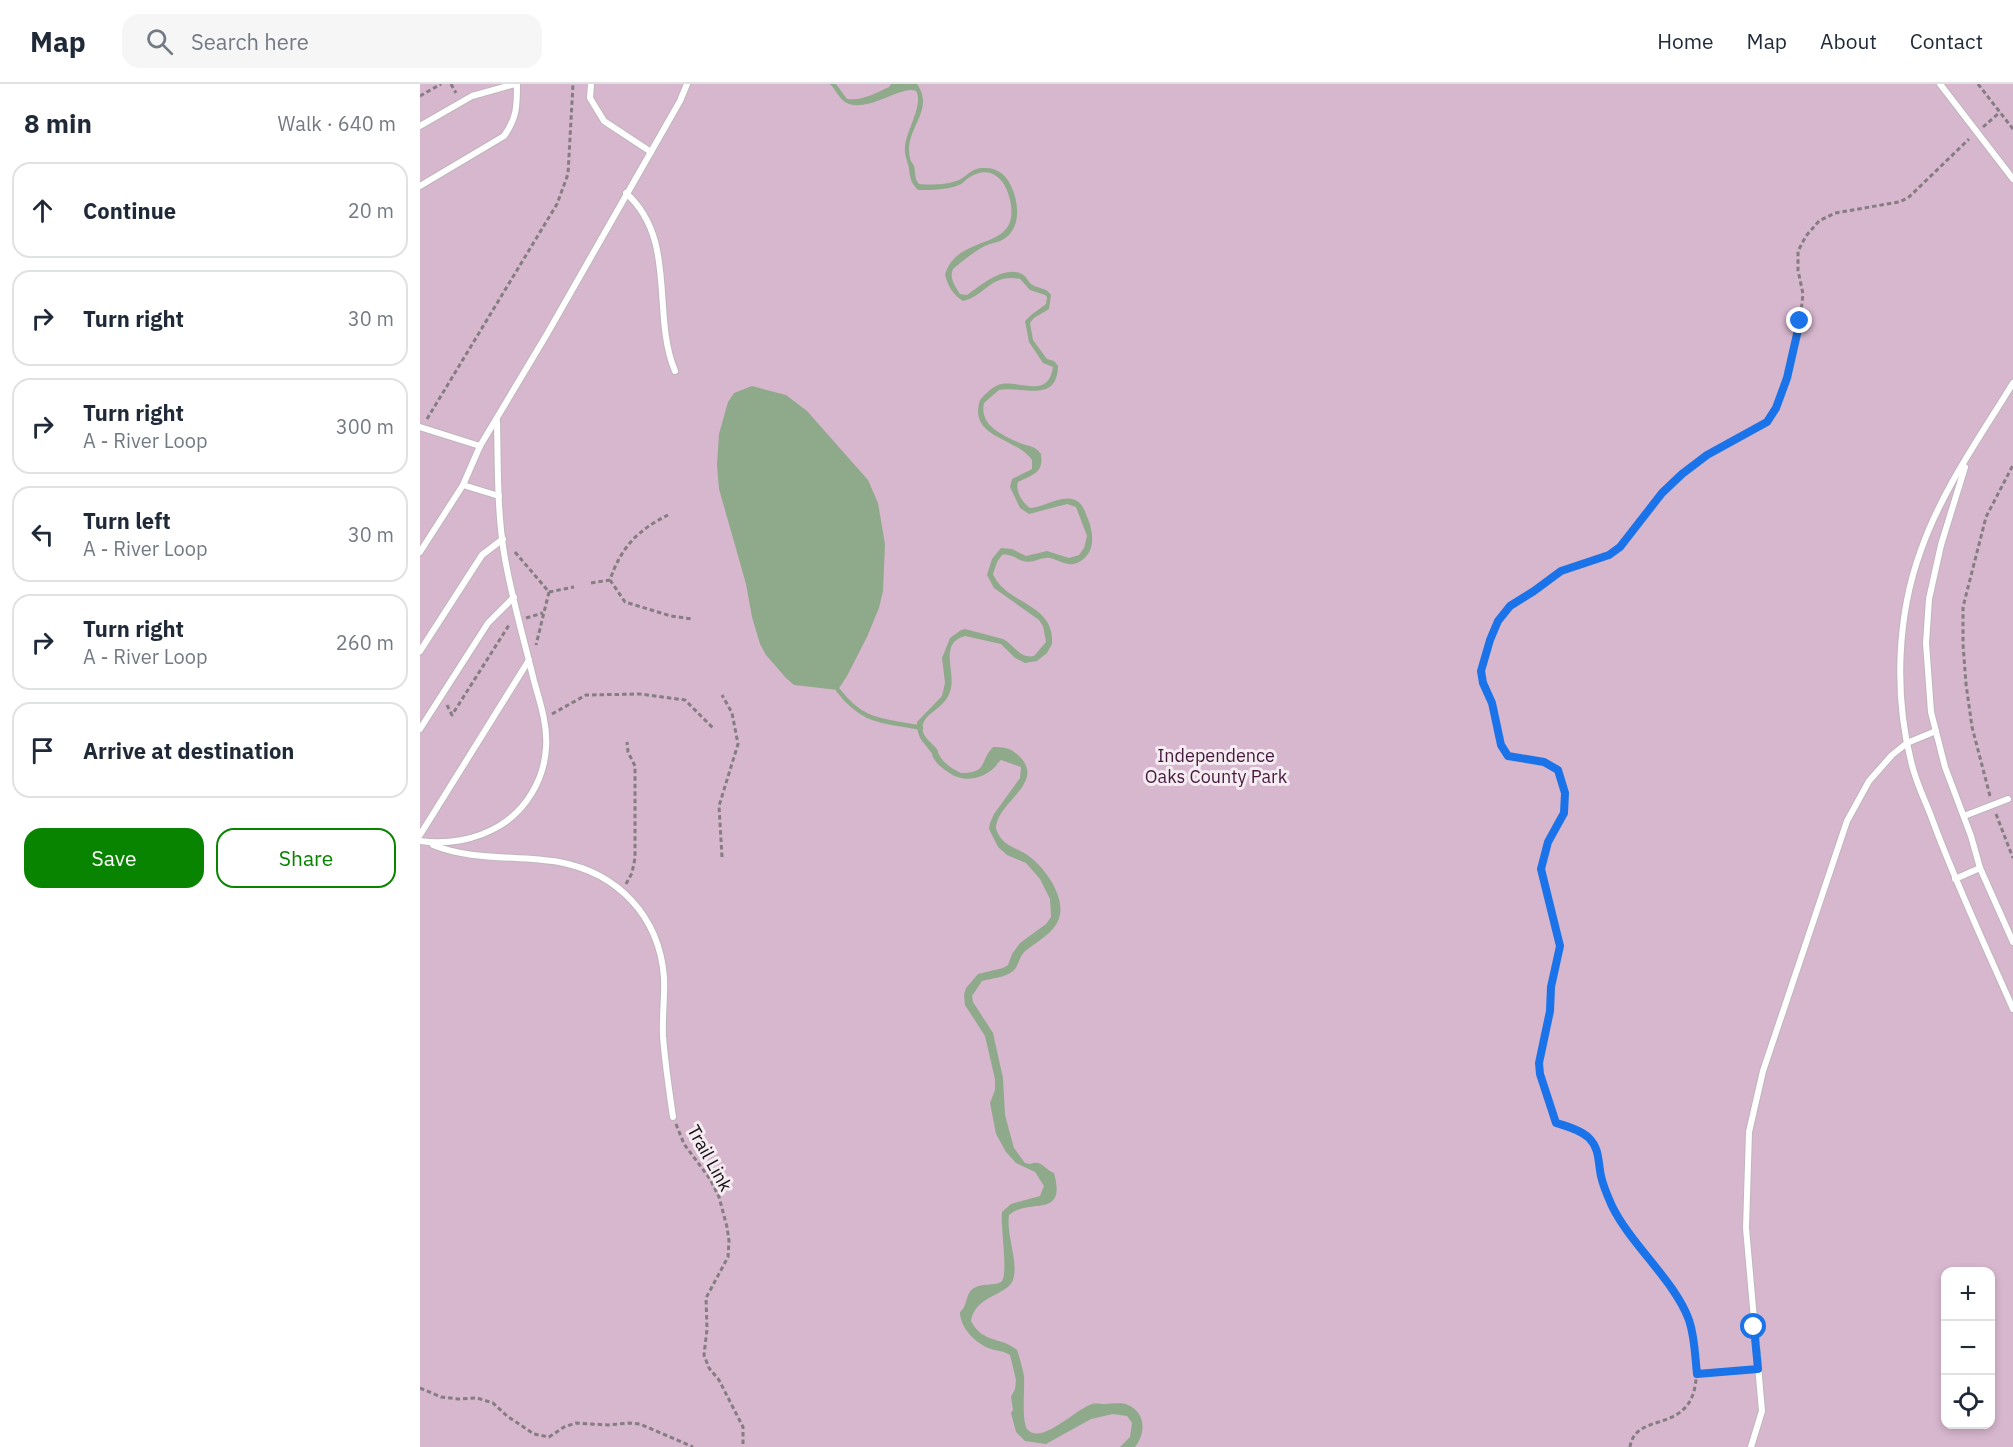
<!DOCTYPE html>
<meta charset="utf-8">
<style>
:root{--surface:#fff;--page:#f6f6f7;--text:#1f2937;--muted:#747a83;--line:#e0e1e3;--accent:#088400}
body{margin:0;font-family:"IBM Plex Sans",sans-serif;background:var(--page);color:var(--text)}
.controls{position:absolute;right:18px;bottom:18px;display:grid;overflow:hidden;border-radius:12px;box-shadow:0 3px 9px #0003}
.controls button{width:54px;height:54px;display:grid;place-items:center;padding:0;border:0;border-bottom:2px solid var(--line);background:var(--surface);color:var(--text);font:30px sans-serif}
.stop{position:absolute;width:18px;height:18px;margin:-14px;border:4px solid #1a73e8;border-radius:50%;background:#fff}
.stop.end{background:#1a73e8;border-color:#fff;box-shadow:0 2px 6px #0008}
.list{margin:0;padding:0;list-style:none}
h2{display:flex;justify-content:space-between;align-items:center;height:78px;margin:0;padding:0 24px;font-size:26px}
h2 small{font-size:20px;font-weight:400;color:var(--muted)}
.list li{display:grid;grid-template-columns:39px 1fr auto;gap:18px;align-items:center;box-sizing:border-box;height:96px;margin:0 12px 12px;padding:0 12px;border:2px solid var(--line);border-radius:18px}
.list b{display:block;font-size:22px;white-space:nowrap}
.list p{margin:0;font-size:20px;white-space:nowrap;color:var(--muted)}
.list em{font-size:20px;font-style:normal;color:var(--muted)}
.actions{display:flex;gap:12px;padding:18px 24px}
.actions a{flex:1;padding:14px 0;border:2px solid var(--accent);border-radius:18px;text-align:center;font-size:21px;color:var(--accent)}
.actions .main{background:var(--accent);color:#fff}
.icon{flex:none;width:33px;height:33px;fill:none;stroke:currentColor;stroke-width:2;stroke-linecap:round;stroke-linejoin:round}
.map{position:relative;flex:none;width:1593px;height:1363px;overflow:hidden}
header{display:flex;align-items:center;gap:36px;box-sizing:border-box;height:84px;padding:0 30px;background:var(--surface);border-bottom:2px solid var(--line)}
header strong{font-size:28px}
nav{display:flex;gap:33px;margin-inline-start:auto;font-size:21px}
.search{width:420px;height:54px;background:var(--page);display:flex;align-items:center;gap:15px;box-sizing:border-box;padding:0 21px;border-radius:18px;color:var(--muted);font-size:22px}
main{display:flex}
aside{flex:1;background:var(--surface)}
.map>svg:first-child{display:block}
</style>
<header>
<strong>Map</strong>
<div class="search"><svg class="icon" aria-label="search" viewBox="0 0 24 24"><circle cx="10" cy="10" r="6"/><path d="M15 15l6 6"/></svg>Search here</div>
<nav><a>Home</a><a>Map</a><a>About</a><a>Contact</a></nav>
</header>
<main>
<aside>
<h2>8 min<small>Walk · 640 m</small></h2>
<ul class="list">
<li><svg class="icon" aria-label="ahead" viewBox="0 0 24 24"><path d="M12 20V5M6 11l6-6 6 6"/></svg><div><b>Continue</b></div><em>20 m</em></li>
<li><svg class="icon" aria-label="right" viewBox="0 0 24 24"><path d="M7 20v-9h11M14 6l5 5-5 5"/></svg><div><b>Turn right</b></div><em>30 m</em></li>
<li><svg class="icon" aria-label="right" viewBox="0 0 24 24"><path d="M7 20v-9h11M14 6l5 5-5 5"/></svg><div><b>Turn right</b><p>A - River Loop</p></div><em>300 m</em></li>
<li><svg class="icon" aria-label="left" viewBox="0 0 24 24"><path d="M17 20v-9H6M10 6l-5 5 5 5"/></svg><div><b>Turn left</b><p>A - River Loop</p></div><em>30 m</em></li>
<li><svg class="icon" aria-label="right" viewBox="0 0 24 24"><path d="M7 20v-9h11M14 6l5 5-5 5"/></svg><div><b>Turn right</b><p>A - River Loop</p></div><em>260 m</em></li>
<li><svg class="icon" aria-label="arrive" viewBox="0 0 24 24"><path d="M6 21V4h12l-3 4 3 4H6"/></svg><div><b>Arrive at destination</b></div></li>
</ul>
<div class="actions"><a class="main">Save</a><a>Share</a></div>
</aside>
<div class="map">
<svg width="1593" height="1363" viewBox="0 0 1593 1363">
<rect width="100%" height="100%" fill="#e8dfe5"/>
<path fill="#d7b7ce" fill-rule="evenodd" d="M0,0h1593v1363h-1593zM1526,1188h44v152h-44z"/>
<g fill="#8faa8b">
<path d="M410,0h6l11,15c15,2 29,-6 42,-12l2,-3h26c19,27 -14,45 -7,74 0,3 3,5 4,8 2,8 0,12 5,18 12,1 26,1 37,-3 11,-3 14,-14 29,-13 14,0 22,8 27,20 7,16 9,40 -8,51 -6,4 -15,4 -21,8 -11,6 -20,14 -30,22 -4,9 2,17 7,25l7,1c13,-9 37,-30 55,-21 4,2 6,7 9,10 7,5 15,3 20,11l-2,14 -15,9 -4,5 3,17 14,19 7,2 4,5c-1,39 -37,19 -59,24l-15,13c-5,22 18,32 36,40 10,4 14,2 21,11 3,20 -10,21 -23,28 -3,9 5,21 12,26 15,-1 31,-14 45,-8 8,3 10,12 13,19 6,15 8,36 -11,44 -10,4 -17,-3 -27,-5 -8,-2 -17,6 -27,3 -7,-2 -13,-8 -21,-6l-5,7 -4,12c13,31 62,28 59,70l-5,9 -10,8 -12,2 -10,-5 -14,-14 -36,-8c-26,7 -10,34 -14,52 -4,20 -24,23 -28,36 -3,11 7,17 13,24 4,5 0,2 4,8 4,8 14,14 21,17 27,0 18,-11 32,-26 11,0 18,1 26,9 28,27 -23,46 -23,73 7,19 20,17 34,28 16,12 38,43 28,64 -5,12 -20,20 -30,28 -9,5 -8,16 -15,22 -8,7 -21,7 -31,10l-10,15 1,6 20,31 10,45 2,37 9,33 11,15 5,1c12,-5 14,5 24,9 13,47 -25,24 -45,42 -3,21 10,47 4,65 -6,16 -38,15 -42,41 12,23 29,15 46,29 3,8 5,17 7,26 1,11 -3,48 4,54 14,15 49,-22 64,-26 3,-1 9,0 13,0 7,0 17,-2 23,1 18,8 18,28 7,42h-15l10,-10 2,-14 -5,-7 -14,-2 -22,5 -45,25 -21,-3 -9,-9 -5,-19 2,-3 -2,-13 4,-8 1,-9 -6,-25c-6,-4 -13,-4 -19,-6 -15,-5 -31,-21 -31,-37 8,-6 5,-19 14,-24 8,-5 20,-2 27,-6 8,-5 -1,-57 1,-70l9,-8 29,-8 4,-10 -9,-14 -19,-9 -10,-11 -10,-18 -6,-31 5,-13v-11l-10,-43 -20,-31 -1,-10 2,-7 12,-14 25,-6 5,-3 4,-11 8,-11 26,-19 5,-7 -1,-18 -10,-20 -14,-16 -19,-8 -9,-8 -9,-18 1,-6 4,-9 26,-36 1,-11 -20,-7c-3,2 -4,5 -6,7 -13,13 -33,16 -47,5 -5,-3 -11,-8 -14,-13 -3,-5 0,-3 -4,-8 -8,-11 -13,-13 -13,-29l25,-26 3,-13 -3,-25 8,-20 11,-8 4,-1 38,10c12,6 16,20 31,17l12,-14 -3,-16 -4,-6 -45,-32 -7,-13 5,-16 9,-11 11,1 14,7 21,-5 22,7 10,-3 5,-7 3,-12 -11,-29 -9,-3 -38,10 -9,-6 -10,-21 2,-8 20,-10v-9c-16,-23 -64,-22 -52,-60 5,-6 11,-12 18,-15 20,-7 50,16 55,-18l-10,-4 -14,-21 -4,-21 6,-6 15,-11 1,-7 -2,-2 -15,-5 -10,-11c-29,-6 -36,18 -57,22 -10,-6 -15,-15 -18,-26 12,-44 77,-21 65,-75 -4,-20 -19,-36 -40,-23 -4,2 -6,6 -11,8 -12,5 -28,5 -41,5 -7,-7 -8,-12 -9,-21 -1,-8 -5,-13 -4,-22 1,-16 19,-43 11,-56 -14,-7 -50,24 -71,11 -6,-4 -10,-13 -15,-18z"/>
<path d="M332,302l34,9 21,16 61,69 10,23 7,41 -2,47 -4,17 -12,29 -20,39 -9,14 -44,-5 -8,-7 -20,-23 -6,-11 -8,-27 -6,-33 -27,-95 -2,-24 2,-31 9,-32 6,-9z"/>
</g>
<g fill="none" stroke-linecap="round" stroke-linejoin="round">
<path stroke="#8faa8b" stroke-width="4.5" d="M418,606c26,34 45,30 83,38"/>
<defs>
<g id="lane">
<path d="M171,0l-1,14 14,23 47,31"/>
<path d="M1520,0l73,95"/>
<path d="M0,42l52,-30 43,-12"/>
<path d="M0,102l84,-50c13,-18 13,-30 13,-52"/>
<path d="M206,109c52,47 25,121 49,178"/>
<path d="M1593,299c-33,54 -71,107 -92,167 -24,65 -27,144 -10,211 4,19 13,37 20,55 24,66 54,129 82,193"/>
<path d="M0,343l60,19"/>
<path d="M1545,383l-24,78 -12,54 -3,44 5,69 14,55 26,69 9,32 33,74"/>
<path d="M43,401l36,11"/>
<path d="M0,468l43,-67 17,-39 67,-112 133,-233 7,-17"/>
<path d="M0,567l62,-96 21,-16"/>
<path d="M0,645l68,-106 26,-26"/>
<path d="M1544,732l44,-17"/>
<path d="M0,751l109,-175"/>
<path d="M0,757c26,4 56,-1 79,-15 27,-16 45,-46 47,-78 2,-22 -6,-46 -12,-67 -10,-42 -23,-85 -30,-128 -7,-44 -6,-89 -7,-132"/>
<path d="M13,761c39,16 84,10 126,17 59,11 100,54 105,115 1,19 -2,39 -1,59 2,27 6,54 10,81"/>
<path d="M1535,795l25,-11"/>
<path d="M1331,1363l11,-36 -16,-183 3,-96 14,-61 84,-250 22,-40 23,-26 15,-12 29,-12"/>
</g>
</defs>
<use href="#lane" stroke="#beb6bb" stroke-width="8"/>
<g stroke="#847d82" stroke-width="3" stroke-dasharray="4.5 3" stroke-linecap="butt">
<path d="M31,0l5,9"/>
<path d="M1558,0l35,45"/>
<path d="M0,12l21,-12"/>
<path d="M1563,43l17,-15"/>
<path d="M7,335l130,-215 11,-30 5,-90"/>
<path d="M95,468l34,40 -13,53"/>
<path d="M190,496l15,22 46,14 21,3"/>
<path d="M171,499l19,-3c11,-33 28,-50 58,-65"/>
<path d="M129,508l25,-5"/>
<path d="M106,534l17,-5"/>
<path d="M27,621l5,10 57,-90"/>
<path d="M132,630l34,-19 54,-1 45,6 29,29"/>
<path d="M1570,712l-18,-69 -6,-43 -3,-40v-37l23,-90 27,-52"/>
<path d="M1576,730l17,44"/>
<path d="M302,773l-3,-51 19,-62 -6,-31 -10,-18"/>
<path d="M206,800l6,-11 3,-15v-92l-7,-14 -1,-10"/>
<path d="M256,1040l8,20 26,35 9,18 8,30 2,14 -1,16 -22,41 1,31 -3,26 5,13 10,12 24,47v20"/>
<path d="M1277,1290l53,-5"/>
<path d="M0,1304l21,9 17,2 19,-1 16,5 14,13 27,18 15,3 15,-10 12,-4 32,2 21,-2 11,1 53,23"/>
<path d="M1210,1363c5,-34 53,-15 64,-56 3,-12 3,-23 1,-36 -1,-12 -2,-24 -7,-36 -15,-41 -57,-72 -76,-113 -4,-9 -9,-20 -11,-30 -3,-13 -1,-27 -12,-38 -8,-8 -22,-12 -33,-15l-16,-49 -1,-11 11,-52 1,-24 9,-41 -19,-77 7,-27 16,-29 1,-20 -6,-23 -15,-7 -36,-7 -7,-11 -9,-42 -9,-20 -2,-12 9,-31 8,-19 12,-15 24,-15 27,-20 48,-16 11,-8 42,-54 20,-19 25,-19 60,-33 9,-14 19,-57 5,-30 3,-27 -5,-24v-19l8,-15 13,-15 16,-8 64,-11 9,-4 61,-59"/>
</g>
<use href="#lane" stroke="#fff" stroke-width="6"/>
</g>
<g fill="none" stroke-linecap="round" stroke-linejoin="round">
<path stroke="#1a73e8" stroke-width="8" d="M1334,1243l4,42 -61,5c-2,-18 -2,-36 -8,-54 -14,-39 -58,-75 -77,-114 -4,-9 -9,-20 -11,-30 -3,-13 -1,-27 -12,-38 -8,-8 -23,-12 -33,-15l-16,-49 -1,-11 11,-52 1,-24 9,-41 -19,-77 7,-27 16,-29 1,-20 -7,-23 -14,-8 -36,-6 -7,-11 -9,-42 -9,-20 -2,-12 9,-31 8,-19 12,-15 24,-15 27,-20 48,-16 11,-8 42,-54 20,-19 25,-19 60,-33 9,-14 11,-30 13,-57"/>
</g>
<g text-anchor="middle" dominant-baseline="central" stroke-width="6" stroke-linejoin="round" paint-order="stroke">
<g font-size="18" fill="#461a3d" stroke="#f5ecf2">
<text x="796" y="671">Independence<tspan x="796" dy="21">Oaks County Park</tspan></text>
</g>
<g font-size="18" fill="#131012" stroke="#f5ecf2">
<text transform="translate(290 1074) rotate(61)">Trail Link</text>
</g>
</g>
</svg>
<div class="controls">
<button>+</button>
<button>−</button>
<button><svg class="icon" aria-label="locate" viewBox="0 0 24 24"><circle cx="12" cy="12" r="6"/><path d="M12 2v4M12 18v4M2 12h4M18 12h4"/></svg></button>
</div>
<div class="stop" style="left:1334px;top:1243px"></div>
<div class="stop end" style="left:1380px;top:237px"></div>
</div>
</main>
